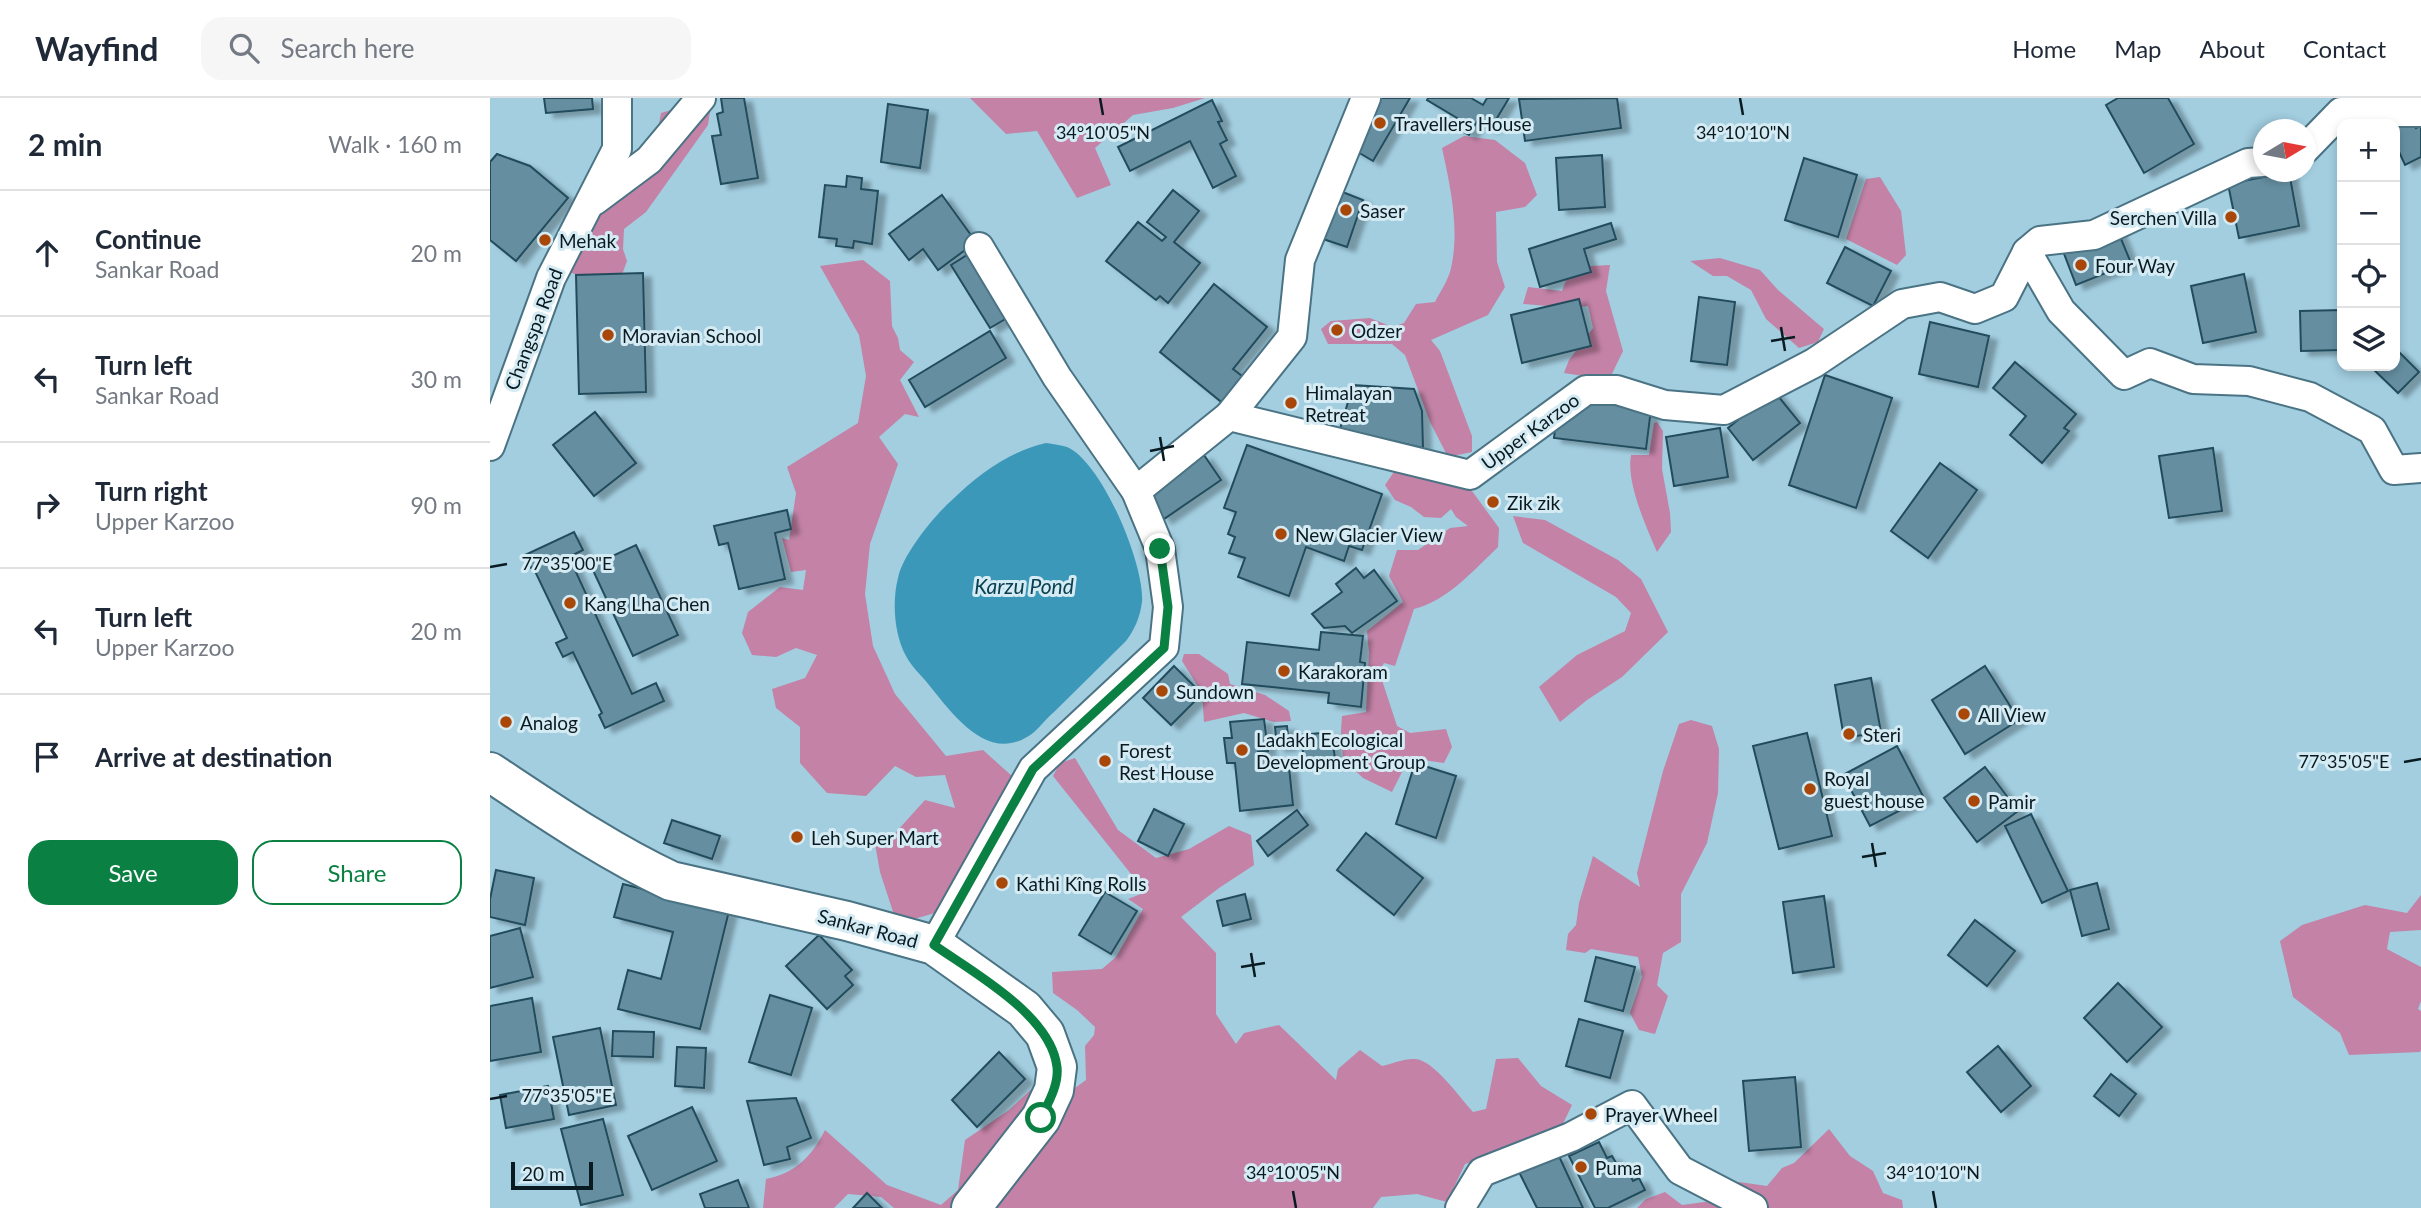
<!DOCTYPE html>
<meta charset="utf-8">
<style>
:root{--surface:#fff;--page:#f6f6f7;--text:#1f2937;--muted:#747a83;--line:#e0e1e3;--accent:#0b8043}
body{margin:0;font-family:Lato,sans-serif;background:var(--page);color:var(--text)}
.controls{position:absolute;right:21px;top:21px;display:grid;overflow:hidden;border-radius:14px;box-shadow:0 4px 10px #0003}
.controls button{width:63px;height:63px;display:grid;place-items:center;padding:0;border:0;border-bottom:2px solid var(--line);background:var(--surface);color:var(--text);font:35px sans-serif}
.compass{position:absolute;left:1763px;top:21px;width:63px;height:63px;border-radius:50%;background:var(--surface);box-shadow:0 4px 10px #0003;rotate:80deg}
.scale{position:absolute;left:21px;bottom:18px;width:82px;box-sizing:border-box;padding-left:7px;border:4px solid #091a21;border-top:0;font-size:19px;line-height:24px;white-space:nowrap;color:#091a21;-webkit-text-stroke:5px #d5ebf4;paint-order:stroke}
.stop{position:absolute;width:21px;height:21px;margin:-16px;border:5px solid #0b8043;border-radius:50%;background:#fff}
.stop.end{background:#0b8043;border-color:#fff;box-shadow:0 2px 7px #0008}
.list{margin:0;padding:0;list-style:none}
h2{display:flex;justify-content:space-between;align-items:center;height:91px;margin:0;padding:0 28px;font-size:30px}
h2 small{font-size:23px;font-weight:400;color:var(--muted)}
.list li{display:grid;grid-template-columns:46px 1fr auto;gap:21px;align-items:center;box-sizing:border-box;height:126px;padding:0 28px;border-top:2px solid var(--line)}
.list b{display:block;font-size:26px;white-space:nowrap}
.list p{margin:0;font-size:23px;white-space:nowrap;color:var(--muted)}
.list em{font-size:23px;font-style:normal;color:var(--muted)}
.actions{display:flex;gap:14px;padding:21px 28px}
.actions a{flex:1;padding:16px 0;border:2px solid var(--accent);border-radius:21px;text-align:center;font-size:24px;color:var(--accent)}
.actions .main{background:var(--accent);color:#fff}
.icon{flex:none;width:38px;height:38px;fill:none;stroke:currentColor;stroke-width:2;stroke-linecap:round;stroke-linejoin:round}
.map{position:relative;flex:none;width:1931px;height:1110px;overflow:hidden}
header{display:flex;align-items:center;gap:42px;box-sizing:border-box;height:98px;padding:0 35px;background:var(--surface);border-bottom:2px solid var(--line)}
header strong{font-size:33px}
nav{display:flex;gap:38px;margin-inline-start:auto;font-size:24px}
.search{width:490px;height:63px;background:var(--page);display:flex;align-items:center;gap:18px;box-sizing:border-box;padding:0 24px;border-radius:21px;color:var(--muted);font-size:26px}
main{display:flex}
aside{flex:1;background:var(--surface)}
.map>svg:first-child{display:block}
</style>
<header>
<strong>Wayfind</strong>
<div class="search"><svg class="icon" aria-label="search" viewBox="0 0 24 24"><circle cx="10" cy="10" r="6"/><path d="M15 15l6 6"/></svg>Search here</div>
<nav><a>Home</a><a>Map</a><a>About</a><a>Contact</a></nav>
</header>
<main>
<aside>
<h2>2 min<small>Walk · 160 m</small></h2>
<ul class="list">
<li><svg class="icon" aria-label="ahead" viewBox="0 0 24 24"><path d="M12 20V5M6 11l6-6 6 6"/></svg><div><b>Continue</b><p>Sankar Road</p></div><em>20 m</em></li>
<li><svg class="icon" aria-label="left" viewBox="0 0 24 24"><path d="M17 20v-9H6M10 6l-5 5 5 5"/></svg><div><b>Turn left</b><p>Sankar Road</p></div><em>30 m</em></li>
<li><svg class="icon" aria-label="right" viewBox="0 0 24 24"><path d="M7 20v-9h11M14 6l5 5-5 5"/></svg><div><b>Turn right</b><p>Upper Karzoo</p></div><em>90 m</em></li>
<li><svg class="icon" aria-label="left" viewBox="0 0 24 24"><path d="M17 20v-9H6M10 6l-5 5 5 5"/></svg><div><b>Turn left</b><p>Upper Karzoo</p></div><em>20 m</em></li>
<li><svg class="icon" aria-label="arrive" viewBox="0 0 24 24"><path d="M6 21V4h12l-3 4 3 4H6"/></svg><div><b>Arrive at destination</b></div></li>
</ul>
<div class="actions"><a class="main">Save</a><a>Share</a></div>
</aside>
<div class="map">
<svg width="1931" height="1110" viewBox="0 0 1931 1110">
<defs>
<filter id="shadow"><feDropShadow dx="8" dy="4.5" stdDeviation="2" flood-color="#0004"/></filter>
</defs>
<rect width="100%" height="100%" fill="#a2cee0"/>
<g fill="#c382a6">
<path d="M222,0l-4,27 -62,87 -22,17 -1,20 4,12 -7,19 -39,-3 -11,-5 34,-92 26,-25 19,-5 9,-21 3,-16z"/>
<path d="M480,0h235l-32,10 -40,7 -38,33 16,37 -34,13 -40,-67 -31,3z"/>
<path d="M974,38l31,4 30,23 12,32 -12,12 -29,5 1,50 8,25 -17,28 -57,25 9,11 32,85v16l-24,5 -18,-35 -25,-67 -13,-11h-64l-7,-15 10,-8 39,-3 22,9 12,-4 12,-19 19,-2c5,-10 14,-23 16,-34 9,-39 -1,-83 -9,-120z"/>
<path d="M1390,79l21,34 5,44 -9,10 -51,-26 20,-60z"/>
<path d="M1230,160l40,12 18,20 46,39 -6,13 -19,6 -33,-29 -15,-29 -24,-14h-14l-23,-15z"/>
<path d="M373,162l27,21 2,45 6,12 2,12 14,12 -14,18 19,37 -14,-3 -26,23 19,27 -28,80 -5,50 8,52 22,48 51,62 37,-6 30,27 -57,110 -21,26 -38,11 -17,-52 -5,-28 13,-3 37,-41 30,8 -10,-33 -29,2 -21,-11 -29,30 -39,-3 -27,-30v-36l-24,-19 -4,-19 33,-11 12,-23 -21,-7 -20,9 -24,-2 -10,-22 6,-21 32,-25 23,3 3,-20 -15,2 -9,-34 7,2 7,-47 -9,-26 71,-44 8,-47 -7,-41 -39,-69z"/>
<path d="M1120,167l-4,26 17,60 -14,29 -45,-7 5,-13 24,-32 -5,-22 -17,2 -48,-4 5,-17 34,4 9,-24z"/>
<path d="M1167,324l6,9 -1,38 8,44 1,19 -14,20c-11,-26 -31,-69 -26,-97h18l5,-32z"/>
<path d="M906,371l18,1 58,21 27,37 -1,19c-24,23 -51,54 -84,62l-19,57 -11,-3 -5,8 18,55 13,7 36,-4 6,18 -8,16 -35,-5 -17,34 -29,-14 -20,-19 -2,-28 1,-15 24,-4 3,-60 -2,-21 36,-29 -14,-26 8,-26h21l32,-22 18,-2 -12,-9 -5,-8 -10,9 -17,-1 -13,-10 -16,-7 -10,-15z"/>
<path d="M1023,418l32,4 73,40 23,19 27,53 -46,45 -35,23 -27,22 -21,-35 38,-32 48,-24 6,-18 -15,-16 -93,-54z"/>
<path d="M694,556h15l29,20 2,10 35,11 24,16 2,10 -17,1 -30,-9 -40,9 -2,-29 -20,-32z"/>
<path d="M1201,622l21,6 7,23 -1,44 -11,50 -26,51v48l-18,11 -6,32 11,11 -13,38 -16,-4 -9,-17 12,-36 -4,-20 -47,-8 -6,4 -19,-3 2,-16 8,-9 3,-22 14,-47 47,31 -3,-14 26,-102 16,-47z"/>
<path d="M585,660l43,72 38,28 33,-9 40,-23 22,9 3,30 -35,23 -38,29 35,36v61l20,30 8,-11 35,-8 57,55 2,-11 22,-19 22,16c9,-2 24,-8 33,-7 19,1 45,39 58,53l13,-3 10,-50 22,-1 23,28 31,19 -13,27 -94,32 -18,38 -30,-8 -36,3 -8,11h-479l-13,-11 -33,-3 -14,14h-71l3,-29c30,-6 46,-23 59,-49l62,55 54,20 17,-15 7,-50 44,-30 28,-26 31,9 18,-13 -1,-34 9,-11 1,-8 -18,-17 -24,-17 -1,-21 50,-3 14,-12 27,-48 -15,-10 13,-5 -6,-15 -82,-103 7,-13z"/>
<path d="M1931,797v35l-31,2 -3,17 34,18v34l-3,8 3,2v39l-1,2 -71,3 -9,-22 -47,-36 -13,-56 22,-16 63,-20 42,8z"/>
<path d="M1339,1031l21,27 23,15 10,22 19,7 1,8h-266l9,-9 19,-7 17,13 30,-4 27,-19 28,4 15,-18 12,-5z"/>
</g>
<path fill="#3b98b9" d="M556,345c7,1 15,2 21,4 35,15 78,118 75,155 -2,15 -7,27 -16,39 -24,24 -48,47 -72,71 -9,7 -17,20 -27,25 -41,25 -76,-25 -98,-52 -7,-9 -18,-19 -23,-29 -12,-22 -14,-55 -8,-78 5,-24 36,-62 54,-78 27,-26 56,-48 94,-57z"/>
<g fill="#658fa1" stroke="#234c5c" stroke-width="2" filter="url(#shadow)">
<path d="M54,0h48l1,11 -47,4z"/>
<path d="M231,0h23l14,80 -37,6 -9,-48 9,-1 -4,-21 6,-2z"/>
<path d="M890,0h30l-37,63 -22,-13z"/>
<path d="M938,0h43l12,7 4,-7h22l-18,30 -13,-8 -9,15 -17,-10 5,-7 -30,-18z"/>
<path d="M1127,0l4,30 -96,13 -6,-42z"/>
<path d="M1628,0h50l26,46 -50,29 -38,-68z"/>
<path d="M722,2l10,21 -4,1 9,18 -7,4 16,32 -23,12 -23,-47 -60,30 -12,-24z"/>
<path d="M398,6l40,6 -8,58 -39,-6z"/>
<path d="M1922,22l4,8 5,-3v32l-16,8 -10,-22v-19z"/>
<path d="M7,56l33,12 38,32 -52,63 -26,-21v-78z"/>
<path d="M1112,57l3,52 -46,3 -3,-52z"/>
<path d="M1314,60l53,17 -19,62 -53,-17z"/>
<path d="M1799,74l10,54 -60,12 -11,-54z"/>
<path d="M357,78l15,2 -1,11 17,2 -6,53 -18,-3 -1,7 -17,-2 1,-7 -18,-2 6,-52 21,2z"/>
<path d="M683,92l26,21 -25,31 26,21 -32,40 -8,-7 -4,4 -50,-39 32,-39 24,19 4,-4 -19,-15z"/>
<path d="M850,93l23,9 -16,47 -24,-8z"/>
<path d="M452,97l34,47 -38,28 -15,-21 -14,11 -20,-26z"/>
<path d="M1121,125l5,16 -32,10 7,23 -51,15 -11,-38z"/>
<path d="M1627,131l14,34 -55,22 -13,-34z"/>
<path d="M1355,149l46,24 -18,35 -46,-23z"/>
<path d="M485,152l39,64 -24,14 -39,-63z"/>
<path d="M153,175l3,119 -67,2 -3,-119z"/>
<path d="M1754,176l12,58 -53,11 -12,-57z"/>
<path d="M724,186l53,43 -34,42 13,10 -21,26 -65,-53z"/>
<path d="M1209,199l36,5 -8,63 -36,-4z"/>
<path d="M1089,201l12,47 -69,17 -11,-48z"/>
<path d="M1852,212v40l-41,1 -1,-40z"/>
<path d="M1440,224l59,14 -11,51 -59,-13z"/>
<path d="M500,233l16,27 -81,49 -16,-27z"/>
<path d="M1905,250l24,24 -21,21 -28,-27h25z"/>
<path d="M1525,264l61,52 -12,14 5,3 -27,32 -32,-28 16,-19 -33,-28z"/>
<path d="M1335,277l67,23 -36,110 -67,-23z"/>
<path d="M863,287l61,4 8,22 1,37 -83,-19z"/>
<path d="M1284,293l26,32 -47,37 -25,-32z"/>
<path d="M1098,304l63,7 -5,40 -92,-11 2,-17z"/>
<path d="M105,314l41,51 -42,33 -41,-51z"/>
<path d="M1230,330l8,49 -54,9 -8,-49z"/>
<path d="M757,347l135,49 -20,56 -13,-4 -5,15 -38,-14 -17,49 -51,-19 7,-19 -16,-5 6,-16 -7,-3 8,-22 -12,-4z"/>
<path d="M1723,350l9,63 -53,7 -10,-62z"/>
<path d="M714,357l17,25 -57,39 -18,-25z"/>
<path d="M1450,365l37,27 -49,68 -37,-27z"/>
<path d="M297,412l4,19 -16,4 10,46 -46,10 -11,-46 -9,2 -5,-19z"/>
<path d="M84,434l9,18 -14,7 63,137 24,-11 8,18 -59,27 -6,-13 3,-2 -29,-61 -10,5 -7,-14 11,-5 -34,-71 -2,1 -6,-13z"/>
<path d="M146,447l42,90 -45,21 -42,-90z"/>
<path d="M866,470l8,10 10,-8 23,31 -45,32 -7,-7 -21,2 -12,-14 30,-22 -6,-8z"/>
<path d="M831,534l42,4 -3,26 5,1 -4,44 -33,-4 1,-10 -87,-9 5,-42 72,8z"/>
<path d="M684,568l28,28 -31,31 -28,-27z"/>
<path d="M1495,568l34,54 -54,34 -33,-54z"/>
<path d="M1381,580l10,54 -37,6 -9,-53z"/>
<path d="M774,621l4,32 -10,1 2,18 29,-3 4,38 -53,6 -5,-48h-8l-3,-25h8l-2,-16z"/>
<path d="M797,628l2,20 -12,1 -2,-20z"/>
<path d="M841,634l4,26 -31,4 -3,-27z"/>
<path d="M1317,635l25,103 -53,13 -26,-103z"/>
<path d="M1407,648l27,52 -54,28 -27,-51z"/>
<path d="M925,665l41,13 -20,62 -40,-14z"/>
<path d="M1495,669l33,44 -41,31 -33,-44z"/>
<path d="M664,711l30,15 -16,32 -30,-15z"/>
<path d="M807,712l11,15 -40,31 -11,-15z"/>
<path d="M1541,716l37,77 -26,12 -37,-77z"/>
<path d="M182,722l48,16 -8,23 -48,-16z"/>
<path d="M876,735l57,45 -29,37 -57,-45z"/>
<path d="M6,772l38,8 -9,47 -35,-8v-18z"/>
<path d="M1607,785l12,46 -27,7 -12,-46z"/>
<path d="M133,786l106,27 -29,118 -82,-20 10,-39 33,9 12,-47 -59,-15z"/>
<path d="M615,794l32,19 -26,43 -32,-19z"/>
<path d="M755,796l6,25 -28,7 -6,-25z"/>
<path d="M1334,798l10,71 -41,6 -10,-71z"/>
<path d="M1485,822l40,31 -28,35 -39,-31z"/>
<path d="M30,830l13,49 -43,11v-52z"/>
<path d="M329,837l33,35 -7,6 8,9 -26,24 -41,-43z"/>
<path d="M1106,859l39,10 -12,44 -38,-10z"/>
<path d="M1628,885l44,44 -35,35 -43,-44z"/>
<path d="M280,897l42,13 -21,67 -42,-13z"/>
<path d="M42,900l9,54 -51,9v-55z"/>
<path d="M1089,921l44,12 -13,47 -44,-12z"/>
<path d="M110,930l16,77 -47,10 -16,-78z"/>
<path d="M123,933l41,1 -1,25 -41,-1z"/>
<path d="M1508,948l33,40 -30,26 -34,-40z"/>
<path d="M187,949l29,1 -2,40 -29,-2z"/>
<path d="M509,954l26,27 -48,48 -25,-27z"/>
<path d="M1621,976l25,20 -17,22 -25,-20z"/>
<path d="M1305,979l6,70 -52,4 -6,-70z"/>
<path d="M58,988l6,33 -48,9 -6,-33z"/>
<path d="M306,1000l15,40 -24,9 3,12 -26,6 -17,-64z"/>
<path d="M202,1009l25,54 -65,29 -24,-54z"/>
<path d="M113,1021l20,76 -42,10 -20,-76z"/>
<path d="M1109,1044l8,16 5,-2 7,12 6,-3 8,16 6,-3 6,12 -37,18h-13l-26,-52z"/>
<path d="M1068,1056l25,54h-46l-18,-36z"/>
<path d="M248,1082l11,28h-44l-5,-14z"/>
<path d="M377,1095l15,15h-29z"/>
</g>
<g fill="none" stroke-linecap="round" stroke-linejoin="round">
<defs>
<g id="minor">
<path d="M1815,51l36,-37h80"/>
<path d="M104,103l55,-41 52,-62"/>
<path d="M489,149l78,130 79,114"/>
<path d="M1537,154l13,-11 54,-6 154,-72 15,-1"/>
<path d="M739,318l63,-79 8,-77 66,-162"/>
<path d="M0,348l61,-168 66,-129v-51"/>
<path d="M444,847l99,-176 131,-122 4,-40 -8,-58 -24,-58 93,-75 241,59 116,-85h31l48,15 59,5 90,-47 88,-59 38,-7 35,12 29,-12 23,-45 34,59 63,64 26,-12 43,16 56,2 61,16 62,33 22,40 27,-2"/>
<path d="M970,1110l22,-36 89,-35 61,-32 48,65 73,38"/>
</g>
<path id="secondary" d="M0,674c59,39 117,79 181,109l176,40 87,24 90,64 21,25 12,33 -3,23 -13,28 -70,90"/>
</defs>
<use href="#minor" stroke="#4a7384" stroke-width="32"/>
<use href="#secondary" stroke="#4a7384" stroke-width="42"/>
<use href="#minor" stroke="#fff" stroke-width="28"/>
<use href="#secondary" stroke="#fff" stroke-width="38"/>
</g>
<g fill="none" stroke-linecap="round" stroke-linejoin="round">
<path stroke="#0b8043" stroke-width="9" d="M551,1020c7,-15 18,-33 16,-51 -6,-52 -83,-94 -123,-122l99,-176 131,-121 4,-41 -8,-58"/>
</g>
<path fill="none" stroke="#091a21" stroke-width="2.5" d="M610,0l3,17M1250,0l3,17M1291,229l4,24M1281,243l24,-4M670,339l4,24M660,353l24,-5M0,469l17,-3M1914,664l17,-3M1382,745l4,24M1372,759l24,-4M761,855l4,24M751,869l24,-4M0,1001l17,-3M803,1093l3,17M1443,1093l3,17"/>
<g fill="#a94709" stroke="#d5ebf4" stroke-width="2.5">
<circle cx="890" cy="25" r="7"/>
<circle cx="856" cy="112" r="7"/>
<circle cx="1741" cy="119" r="7"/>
<circle cx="55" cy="142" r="7"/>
<circle cx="1591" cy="167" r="7"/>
<circle cx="847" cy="232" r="7"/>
<circle cx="118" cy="237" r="7"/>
<circle cx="801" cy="305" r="7"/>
<circle cx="1003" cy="404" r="7"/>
<circle cx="791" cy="436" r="7"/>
<circle cx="80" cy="505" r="7"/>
<circle cx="794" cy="573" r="7"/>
<circle cx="672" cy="593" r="7"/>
<circle cx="1474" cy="616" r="7"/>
<circle cx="16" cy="624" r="7"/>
<circle cx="1359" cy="636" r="7"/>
<circle cx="752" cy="652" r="7"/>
<circle cx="615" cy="663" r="7"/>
<circle cx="1320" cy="691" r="7"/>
<circle cx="1484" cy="703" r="7"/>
<circle cx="307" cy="739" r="7"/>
<circle cx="512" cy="785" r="7"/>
<circle cx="1101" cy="1016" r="7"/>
<circle cx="1091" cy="1069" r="7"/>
</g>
<g text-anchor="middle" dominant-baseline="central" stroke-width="6" stroke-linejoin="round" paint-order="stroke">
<g font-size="19" fill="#091a21" stroke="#d5ebf4" text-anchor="start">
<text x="904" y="25">Travellers House</text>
<text x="870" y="112">Saser</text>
<text x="1727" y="119" text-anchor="end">Serchen Villa</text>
<text x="69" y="142">Mehak</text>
<text x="1605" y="167">Four Way</text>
<text x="861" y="232">Odzer</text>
<text x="132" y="237">Moravian School</text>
<text x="815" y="294">Himalayan<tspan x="815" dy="22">Retreat</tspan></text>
<text x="1017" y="404">Zik zik</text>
<text x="805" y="436">New Glacier View</text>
<text x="94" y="505">Kang Lha Chen</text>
<text x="808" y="573">Karakoram</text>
<text x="686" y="593">Sundown</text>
<text x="1488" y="616">All View</text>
<text x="30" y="624">Analog</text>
<text x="1373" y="636">Steri</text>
<text x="766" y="641">Ladakh Ecological<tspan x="766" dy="22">Development Group</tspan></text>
<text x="629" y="652">Forest<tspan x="629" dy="22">Rest House</tspan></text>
<text x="1334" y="680">Royal<tspan x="1334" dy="22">guest house</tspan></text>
<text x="1498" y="703">Pamir</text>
<text x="321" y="739">Leh Super Mart</text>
<text x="526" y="785">Kathi Kîng Rolls</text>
<text x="1115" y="1016">Prayer Wheel</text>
<text x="1105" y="1069">Puma</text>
</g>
<g font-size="19" fill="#091a21" stroke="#d5ebf4">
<text transform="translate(43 231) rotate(-69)">Changspa Road</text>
<text transform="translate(1040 333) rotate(-36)">Upper Karzoo</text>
<text transform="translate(378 830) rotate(15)">Sankar Road</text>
</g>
<g font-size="21" font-style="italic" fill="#094052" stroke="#d5ebf4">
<text x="534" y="487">Karzu Pond</text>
</g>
</g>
<g font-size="18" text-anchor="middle" fill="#091a21" stroke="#d5ebf4" stroke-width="6" stroke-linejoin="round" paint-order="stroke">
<text x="613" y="41">34°10'05"N</text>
<text x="1253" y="41">34°10'10"N</text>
<text x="77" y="472">77°35'00"E</text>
<text x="1854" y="670">77°35'05"E</text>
<text x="77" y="1004">77°35'05"E</text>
<text x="803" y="1081">34°10'05"N</text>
<text x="1443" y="1081">34°10'10"N</text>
</g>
</svg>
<div class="controls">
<button>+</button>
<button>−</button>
<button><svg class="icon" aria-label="locate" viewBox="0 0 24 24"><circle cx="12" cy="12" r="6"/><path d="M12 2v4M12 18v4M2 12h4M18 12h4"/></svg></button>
<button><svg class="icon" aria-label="layers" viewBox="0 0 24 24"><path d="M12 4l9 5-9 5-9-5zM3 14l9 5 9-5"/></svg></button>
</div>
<svg class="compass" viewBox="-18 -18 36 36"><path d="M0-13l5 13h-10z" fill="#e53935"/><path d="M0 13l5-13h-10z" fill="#747a83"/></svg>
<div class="scale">20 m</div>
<div class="stop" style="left:551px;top:1020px"></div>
<div class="stop end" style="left:670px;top:451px"></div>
</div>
</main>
